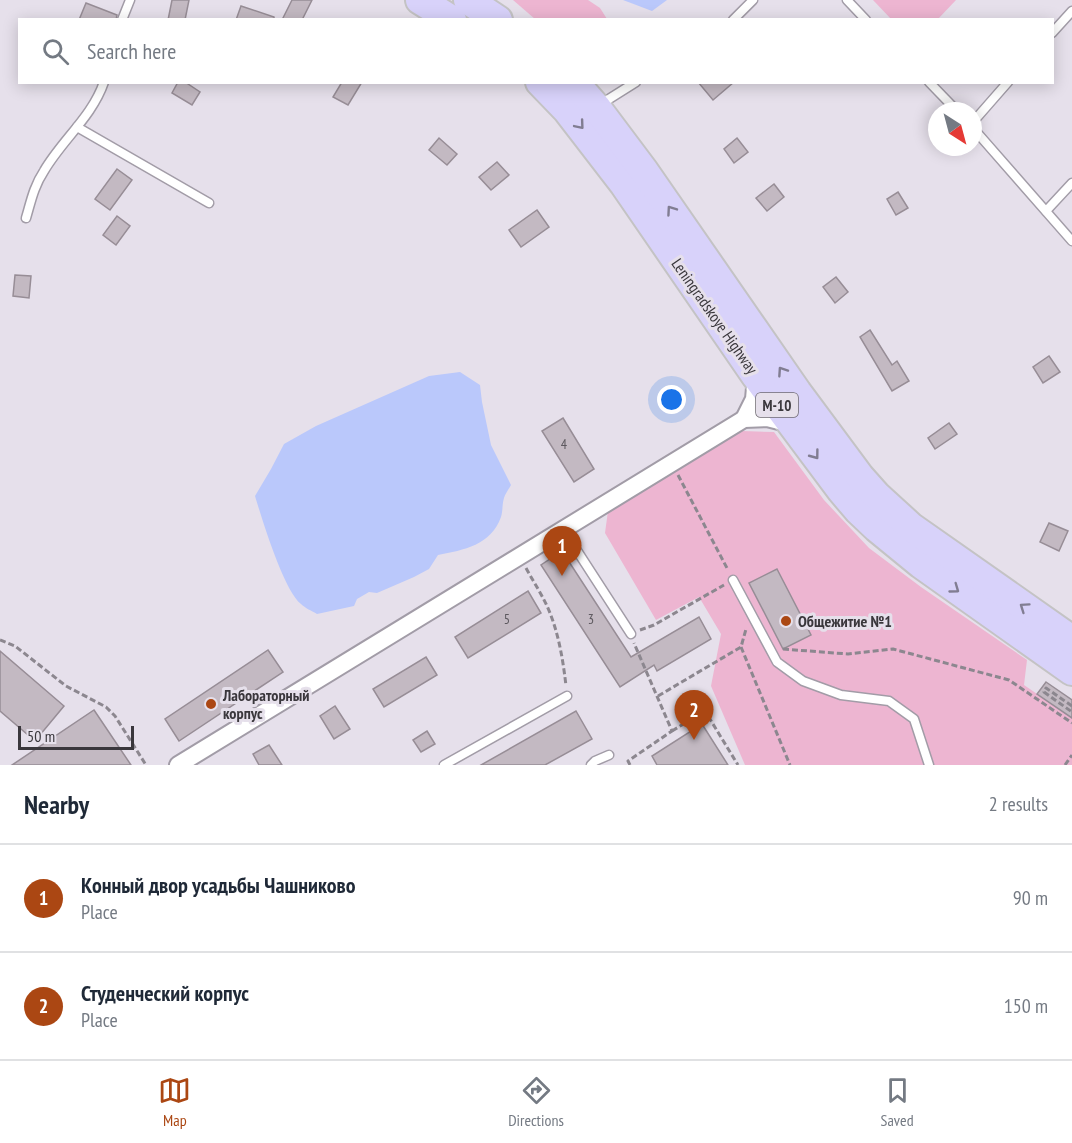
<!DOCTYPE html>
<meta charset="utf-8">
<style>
:root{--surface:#fff;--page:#f2f2f3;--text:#1f2937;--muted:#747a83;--line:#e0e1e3;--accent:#ab4713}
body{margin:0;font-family:"PT Sans Narrow",sans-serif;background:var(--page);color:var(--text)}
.compass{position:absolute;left:928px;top:102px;width:54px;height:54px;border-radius:50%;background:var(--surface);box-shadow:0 3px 15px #0003;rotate:144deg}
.scale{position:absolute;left:18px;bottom:15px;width:116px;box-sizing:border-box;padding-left:6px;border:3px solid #3a373c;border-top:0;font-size:16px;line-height:21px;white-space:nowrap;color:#3a373c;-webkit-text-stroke:4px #e6e0eb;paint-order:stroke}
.you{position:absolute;left:672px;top:400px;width:21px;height:21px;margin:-15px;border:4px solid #fff;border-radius:50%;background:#1a73e8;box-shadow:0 0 0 9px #1a73e833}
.badge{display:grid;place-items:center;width:39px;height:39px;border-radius:50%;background:var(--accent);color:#fff;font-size:20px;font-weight:700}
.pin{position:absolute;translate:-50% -50px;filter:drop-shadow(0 2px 3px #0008)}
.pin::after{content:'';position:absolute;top:32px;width:21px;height:18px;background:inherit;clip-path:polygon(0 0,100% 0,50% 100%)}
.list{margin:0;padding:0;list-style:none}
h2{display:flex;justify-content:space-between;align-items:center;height:78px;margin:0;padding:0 24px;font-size:26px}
h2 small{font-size:20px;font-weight:400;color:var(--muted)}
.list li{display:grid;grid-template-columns:39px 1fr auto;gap:18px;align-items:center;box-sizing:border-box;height:108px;padding:0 24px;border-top:2px solid var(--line)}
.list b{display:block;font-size:22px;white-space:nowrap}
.list p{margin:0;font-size:20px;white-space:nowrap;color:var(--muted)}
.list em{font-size:20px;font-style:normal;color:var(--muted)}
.icon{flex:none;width:33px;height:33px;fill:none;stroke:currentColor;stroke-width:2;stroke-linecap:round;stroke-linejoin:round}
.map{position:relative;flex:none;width:1072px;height:765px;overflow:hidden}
.search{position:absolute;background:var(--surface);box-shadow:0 3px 15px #0003;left:18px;right:18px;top:18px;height:66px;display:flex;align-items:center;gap:15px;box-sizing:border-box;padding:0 21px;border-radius:0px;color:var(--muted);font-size:22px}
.sheet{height:294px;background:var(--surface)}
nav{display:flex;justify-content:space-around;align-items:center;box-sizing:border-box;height:84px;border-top:2px solid var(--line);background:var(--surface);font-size:16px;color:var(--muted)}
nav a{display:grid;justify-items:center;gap:3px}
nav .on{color:var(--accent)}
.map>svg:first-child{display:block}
</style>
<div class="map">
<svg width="1072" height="765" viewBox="0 0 1072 765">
<rect width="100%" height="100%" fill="#e6e0eb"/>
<g fill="#edb5d1">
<path d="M513,0h75l12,8 7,11h-72z"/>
<path d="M873,0h83l-18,19 -46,1z"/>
<path d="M742,431l32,1 50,68 45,48 52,39 106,73 -3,25 48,33v47h-327l-34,-79 10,-52 -22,-37 -43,23 -51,-87 3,-22z"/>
</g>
<g fill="#bac8fb">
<path d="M623,0h44l-15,11z"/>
<path d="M460,372l20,13 2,17 9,43 20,40c-2,4 -6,9 -7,13 -2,6 -1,13 -3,19 -10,28 -37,33 -63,38l-9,14 -15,8 -37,16 -8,-1 -12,7 -3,7 -37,8c-5,-3 -12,-6 -16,-10 -17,-13 -39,-85 -46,-108l16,-27 13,-25 32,-18 113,-50z"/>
</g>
<g fill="#c3b9c2" stroke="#978d96" stroke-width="1.5">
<path d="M172,0h17l-4,20h-17z"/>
<path d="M292,0h20l-10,20h-20z"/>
<path d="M86,3l31,12 -1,5h-37z"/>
<path d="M241,6l33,11v3h-38z"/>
<path d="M178,82h7l15,10 -8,13 -20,-12z"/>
<path d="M342,82h20l-14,23 -15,-8z"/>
<path d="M698,82h36l-21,18z"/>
<path d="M439,138l18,16 -10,11 -18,-15z"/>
<path d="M737,138l11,14 -14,11 -10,-14z"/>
<path d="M497,162l12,13 -18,15 -12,-13z"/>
<path d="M117,169l15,11 -22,30 -15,-11z"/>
<path d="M774,184l10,13 -17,14 -11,-13z"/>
<path d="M898,192l10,16 -12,7 -9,-16z"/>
<path d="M537,210l12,17 -28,20 -12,-17z"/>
<path d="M117,216l13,10 -14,19 -13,-10z"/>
<path d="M15,275l16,1 -2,22 -16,-2z"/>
<path d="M836,277l12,15 -13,11 -12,-16z"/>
<path d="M870,330l22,35 5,-4 12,20 -17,10 -32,-54z"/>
<path d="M1049,356l11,16 -17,11 -10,-16z"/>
<path d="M563,418l31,51 -20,13 -32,-51z"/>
<path d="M949,423l8,11 -22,15 -7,-11z"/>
<path d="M1049,523l19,8 -9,20 -19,-9z"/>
<path d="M562,551l69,106 68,-40 12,22 -54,32 -3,-6 -34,22 -79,-122z"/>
<path d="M777,569l34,66 -28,14 -34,-66z"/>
<path d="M528,591l13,22 -73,45 -13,-21z"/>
<path d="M268,650l15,22 -104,69 -14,-22z"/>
<path d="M0,651l64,55 -29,35 -35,-30z"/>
<path d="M426,657l11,18 -53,32 -11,-18z"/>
<path d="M1046,682l26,18v18l-35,-24z"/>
<path d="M335,706l15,23 -16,10 -14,-23z"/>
<path d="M94,710l37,55h-119z"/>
<path d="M576,711l16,28 -47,26h-64z"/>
<path d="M702,724l26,41h-71l-5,-9z"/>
<path d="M427,731l8,13 -14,8 -8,-12z"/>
<path d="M269,745l13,20h-23l-6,-11z"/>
</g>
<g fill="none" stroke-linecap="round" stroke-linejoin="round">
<defs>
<g id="service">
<path d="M847,0l19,20"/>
<path d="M122,20l8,-20"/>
<path d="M733,20l20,-20"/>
<path d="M1052,33l20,-22"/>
<path d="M929,82l28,29"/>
<path d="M601,104l35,-22"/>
<path d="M973,122l35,-40"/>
<path d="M77,127l132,76"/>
<path d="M973,128l99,113"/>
<path d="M1046,211l26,-28"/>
<path d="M26,218c5,-17 8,-32 18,-47 18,-31 48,-54 60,-89"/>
<path d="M563,529l68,105"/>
<path d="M733,580l44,82 26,19 38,14 48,6 25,18 15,46"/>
<path d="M444,765l123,-69"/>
<path d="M591,765l4,-4 14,-6"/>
</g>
<g id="minor">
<path d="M744,419l10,-20 2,-23"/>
<path d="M178,765l566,-346 23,-1 24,6"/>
</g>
<g id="trunk">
<path d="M420,0l32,20"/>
<path d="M468,0l30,20"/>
<path d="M540,82l27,28 57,74 132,192 85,114 17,20 19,18 44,36 151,107"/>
<path d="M574,82l22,25 48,64 153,221 63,85 16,18 35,32 161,113"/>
</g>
</defs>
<use href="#service" stroke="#a29ca7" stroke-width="11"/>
<use href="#minor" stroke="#a29ca7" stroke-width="20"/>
<use href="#trunk" stroke="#c4c3c4" stroke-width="32"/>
<g stroke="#8c878f" stroke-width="3" stroke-dasharray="6 3" stroke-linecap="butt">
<path d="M678,475l50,95"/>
<path d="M526,568c7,13 15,25 21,38 11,24 16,53 19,80"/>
<path d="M640,630l14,-5 70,-40"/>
<path d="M0,640l15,6 51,40 40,21 9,9 31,49"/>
<path d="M741,647l49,118"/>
<path d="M783,649l65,5 45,-5 116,31 63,43"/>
<path d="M658,696l83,-49 5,-18"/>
<path d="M1072,706l-26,-18 -2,4 28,20"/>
<path d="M672,731l33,-20 33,54"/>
<path d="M630,765l-2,-4 44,-30 -38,-88"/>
<path d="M1065,765l7,-10"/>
</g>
<use href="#service" stroke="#fff" stroke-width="8"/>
<use href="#minor" stroke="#fff" stroke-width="16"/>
<use href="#trunk" stroke="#d8d2fa" stroke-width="28"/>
</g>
<defs><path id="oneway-chevron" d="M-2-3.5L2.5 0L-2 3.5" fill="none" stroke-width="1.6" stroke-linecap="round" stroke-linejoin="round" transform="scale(1.5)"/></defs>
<g stroke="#817d92">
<use href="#oneway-chevron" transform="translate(580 125) rotate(50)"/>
<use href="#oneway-chevron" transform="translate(671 210) rotate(-125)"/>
<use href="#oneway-chevron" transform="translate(782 371) rotate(-124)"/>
<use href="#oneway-chevron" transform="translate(815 455) rotate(53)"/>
<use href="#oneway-chevron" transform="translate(955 589) rotate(36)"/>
<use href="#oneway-chevron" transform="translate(1024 607) rotate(-145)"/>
</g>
<g fill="#ab4713" stroke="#e6e0eb" stroke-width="2">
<circle cx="786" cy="621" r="6"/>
<circle cx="211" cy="704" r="6"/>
</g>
<g text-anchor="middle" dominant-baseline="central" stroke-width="6" stroke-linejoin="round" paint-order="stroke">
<g font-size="14" fill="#5c585e">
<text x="564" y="444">4</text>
<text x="507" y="619">5</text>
<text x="591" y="619">3</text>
</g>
<rect fill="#e6e0eb" stroke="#6e6a70" stroke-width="1.5" x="756" y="393" width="42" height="24" rx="4.5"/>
<g font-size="15" font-weight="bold" fill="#3a373c">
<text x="777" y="405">М-10</text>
</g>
<g font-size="16" fill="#3a373c" stroke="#e6e0eb">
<text transform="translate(715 316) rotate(55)">Leningradskoye Highway</text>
</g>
<g font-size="16" font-weight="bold" fill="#3a373c" stroke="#e6e0eb" text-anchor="start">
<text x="798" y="621">Общежитие №1</text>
<text x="223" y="695">Лабораторный<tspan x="223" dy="18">корпус</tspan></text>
</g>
</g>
</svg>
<svg class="compass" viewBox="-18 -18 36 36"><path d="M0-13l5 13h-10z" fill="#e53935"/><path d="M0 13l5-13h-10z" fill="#747a83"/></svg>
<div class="scale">50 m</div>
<div class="you"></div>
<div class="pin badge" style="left:562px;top:576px">1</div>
<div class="pin badge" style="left:694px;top:740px">2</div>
<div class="search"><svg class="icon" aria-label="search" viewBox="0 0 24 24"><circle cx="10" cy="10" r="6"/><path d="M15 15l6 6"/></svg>Search here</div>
</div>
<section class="sheet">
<h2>Nearby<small>2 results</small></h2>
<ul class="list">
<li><span class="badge">1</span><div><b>Конный двор усадьбы Чашниково</b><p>Place</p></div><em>90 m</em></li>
<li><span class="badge">2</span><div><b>Студенческий корпус</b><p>Place</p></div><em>150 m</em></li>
</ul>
</section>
<nav>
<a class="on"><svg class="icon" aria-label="map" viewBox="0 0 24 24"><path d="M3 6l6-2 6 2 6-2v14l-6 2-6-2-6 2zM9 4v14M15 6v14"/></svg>Map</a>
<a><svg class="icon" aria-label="directions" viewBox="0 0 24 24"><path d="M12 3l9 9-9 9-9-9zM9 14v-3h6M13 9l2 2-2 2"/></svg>Directions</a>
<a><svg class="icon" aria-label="saved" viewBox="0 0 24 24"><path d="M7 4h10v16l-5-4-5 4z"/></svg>Saved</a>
</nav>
